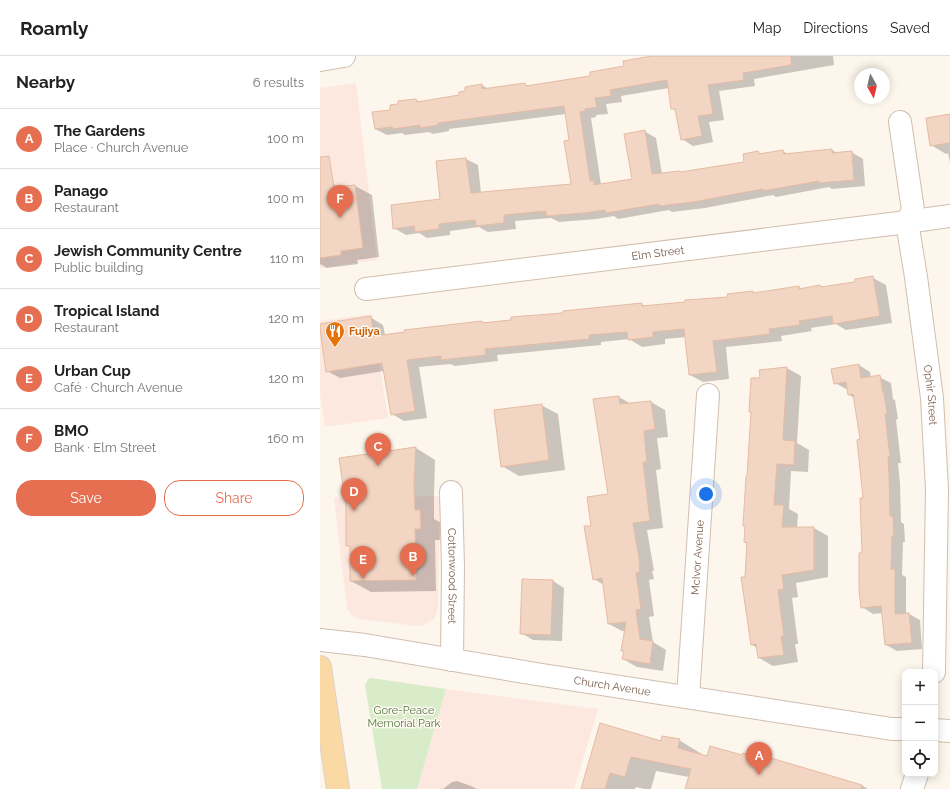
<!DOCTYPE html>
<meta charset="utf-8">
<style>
:root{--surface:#fff;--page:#f2f2f2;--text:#222;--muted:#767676;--line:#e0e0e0;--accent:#e76f51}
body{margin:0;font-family:Raleway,sans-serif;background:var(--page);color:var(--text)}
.controls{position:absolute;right:12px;bottom:12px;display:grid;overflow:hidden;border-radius:8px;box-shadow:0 2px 10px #0003}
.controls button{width:36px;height:36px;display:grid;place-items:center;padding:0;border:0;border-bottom:1px solid var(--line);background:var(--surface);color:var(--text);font:20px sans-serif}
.compass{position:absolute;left:534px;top:12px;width:36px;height:36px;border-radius:50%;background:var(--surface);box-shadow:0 2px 10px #0003;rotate:172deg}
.you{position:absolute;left:386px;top:438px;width:14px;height:14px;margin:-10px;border:3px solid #fff;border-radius:50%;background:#1a73e8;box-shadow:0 0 0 6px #1a73e833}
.badge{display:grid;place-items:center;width:26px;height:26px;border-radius:50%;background:var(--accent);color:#fff;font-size:13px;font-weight:700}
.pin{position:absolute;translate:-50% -33px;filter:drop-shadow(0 1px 2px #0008)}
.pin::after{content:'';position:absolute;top:21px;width:14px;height:12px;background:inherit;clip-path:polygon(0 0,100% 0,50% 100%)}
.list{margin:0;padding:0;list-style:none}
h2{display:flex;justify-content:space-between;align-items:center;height:52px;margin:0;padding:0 16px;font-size:17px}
h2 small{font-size:13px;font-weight:400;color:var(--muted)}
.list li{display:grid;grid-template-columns:26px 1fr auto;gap:12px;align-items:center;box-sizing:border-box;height:60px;padding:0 16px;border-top:1px solid var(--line)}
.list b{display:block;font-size:15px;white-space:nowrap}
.list p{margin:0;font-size:13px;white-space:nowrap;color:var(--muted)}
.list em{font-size:13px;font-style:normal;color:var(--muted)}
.actions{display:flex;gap:8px;padding:12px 16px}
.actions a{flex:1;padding:9px 0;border:1px solid var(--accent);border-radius:16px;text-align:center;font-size:14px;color:var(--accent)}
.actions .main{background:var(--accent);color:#fff}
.icon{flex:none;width:22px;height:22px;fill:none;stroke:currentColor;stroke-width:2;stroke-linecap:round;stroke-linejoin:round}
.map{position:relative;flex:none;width:630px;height:733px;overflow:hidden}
header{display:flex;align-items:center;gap:24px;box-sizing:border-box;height:56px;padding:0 20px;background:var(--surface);border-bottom:1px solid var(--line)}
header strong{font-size:19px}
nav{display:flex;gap:22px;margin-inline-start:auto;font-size:14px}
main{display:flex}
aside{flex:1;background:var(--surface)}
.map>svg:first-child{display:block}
</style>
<header>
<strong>Roamly</strong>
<nav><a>Map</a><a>Directions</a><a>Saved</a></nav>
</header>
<main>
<aside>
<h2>Nearby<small>6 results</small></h2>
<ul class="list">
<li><span class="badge">A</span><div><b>The Gardens</b><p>Place · Church Avenue</p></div><em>100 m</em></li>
<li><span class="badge">B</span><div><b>Panago</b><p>Restaurant</p></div><em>100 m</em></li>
<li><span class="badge">C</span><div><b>Jewish Community Centre</b><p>Public building</p></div><em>110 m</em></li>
<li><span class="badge">D</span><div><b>Tropical Island</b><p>Restaurant</p></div><em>120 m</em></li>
<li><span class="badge">E</span><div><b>Urban Cup</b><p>Café · Church Avenue</p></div><em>120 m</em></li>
<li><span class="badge">F</span><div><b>BMO</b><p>Bank · Elm Street</p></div><em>160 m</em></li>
</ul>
<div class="actions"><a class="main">Save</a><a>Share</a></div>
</aside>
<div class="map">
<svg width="630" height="733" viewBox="0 0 630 733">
<rect width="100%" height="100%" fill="#fdf6ec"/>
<g fill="#fde8e0">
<path d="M36,27l21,177 -57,8v-180z"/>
<path d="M52,258l16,104 -63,9 -5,-33v-73z"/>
<path d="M120,440l-2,111 -3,11 -11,7 -7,1 -58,-7 -5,-2 -7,-8 -13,-111z"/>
<path d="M126,633l152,20 -24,80h-157z"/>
</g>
<path fill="#d8ecc9" d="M51,622l75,11 -29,100h-35l-17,-104 3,-6z"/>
<g fill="#0003">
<path d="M340,0h173l1,9 -80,14 1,7 -36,5 5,29 -15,2 4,20 -20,4 -11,-7 -6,-28 -4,-3 -3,-20 -48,8 1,6 -16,2 2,10 -12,1v2l-5,1 10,67 32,-5 11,-49 12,7 6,36 18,-2 2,1 63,-10 13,-11 5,3 20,-4 6,4 43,-5 5,3 14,-1 12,7 2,27 -33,3 -3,-2 -53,10 -3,-2 -68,13 -33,4 -3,-2 -51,9 -4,-3 -18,3 -37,3 -8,-4 -36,3 1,8 -28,3 -9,-5 -29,4v4l-23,3 -8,-5 -13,2 -12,-7 47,-28 -4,-38 29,-3 12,6 3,28 91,-8 -2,-44 -4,-27 -117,15v2l-16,3 -4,-2 -24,3 -3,-2 -15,2 -12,-6 17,-19 24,-10 4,2 41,-6 5,-4 16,-7 6,4 37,-5 5,3 61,-10z"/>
<path d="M630,59v48l-2,-10 -2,1 -15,-9z"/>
<path d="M13,128l7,4 15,-2 17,9 7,62 -22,3 1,4 -31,4 -7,-4v-78z"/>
<path d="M553,222l13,7 6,38 -46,7 -10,-6 -25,4 1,3 -31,5 1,5 -56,6 3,32 -26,3 -13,-7 -4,-38 -21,2v5l-23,3 -13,-8 -28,3v3l-104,10 1,6 -43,5 -5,-2 -31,3 8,51 -23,3 -12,-7 -8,-43 -44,7 -13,-7 43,-54 13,8 2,10 97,-13 2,1 158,-19 4,3 83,-9 24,-6 3,2 43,-7 3,2 18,-3 3,2 32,-5 1,-3z"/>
<path d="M539,309l11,7 1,6 8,-1 12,6 2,16 2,1 3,19 -2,1 5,43h-3l2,20 1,39 3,2 1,18h-2l-1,33 4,2v37h3l11,6 2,29 -25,2 -11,-6 -3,-32 -10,1 -11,-7 2,-108 -3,-59 -7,-42 -6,-4v-5h-2l-11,-6z"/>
<path d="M467,312l14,8 -4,67 12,7 -1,22 -17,-1 -2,38 9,5 -1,14h17l14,8v41l-32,6 2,14 -6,1 6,46h-3l3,18 -25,4 -14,-8 -2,-10 -5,-3 -6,-68 2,-33 -3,-2 1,-15 -2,-2 4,-48 13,-98z"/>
<path d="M299,341l12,7 20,-2 14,8 3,27 -11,1 4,31 -5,1 7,58 -16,2 7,41h-2l2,8 -5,1 5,36 -5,1 4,25 13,8 -3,21 -26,-4 -14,-8 2,-7 -3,-2 3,-19h-3l-13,-7 -5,-39 -10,-6 -2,-52 17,-32z"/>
<path d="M221,349l17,9 7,56 -46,6 -17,-10z"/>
<path d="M96,392l19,12 -1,36v23l6,3v18h-5l1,51 -65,1 -20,-11v-34l-4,-2v-39z"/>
<path d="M233,525l11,7 -2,53 -29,-1 -12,-7z"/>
<path d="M280,668l62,18 17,-2 26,16h38l28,5v-2l92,27 5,3h-182l3,-12 -33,-6 -5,18h-7l-8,-2 -1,2h-53z"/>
<path d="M137,725l14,5 6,3h-34l9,-7z"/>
</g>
<g fill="#f3d5c3" stroke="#e6bba3">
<path d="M332,0h139v9l-48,8 1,7 -36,5 5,29 -15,2 4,20 -21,4 -6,-31h-4l-4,-29 -57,10 1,6 -16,2 2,9 -12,2v2l-5,1 10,69 4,-1v5l38,-6 -8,-45 21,-4 7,44 28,-3v1l64,-10 -1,-8 15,-3 1,3 24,-4 1,4 48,-5v4l20,-2 2,29 -35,3v-2l-56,10v-2l-70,13 -34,4v-2l-53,9 -1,-3 -21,3 -38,3v-5l-42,4v8l-28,3 -1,-6 -36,4v5l-24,3 -1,-6 -21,3 -2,-24 49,-6 -4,-38 30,-3 5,35 100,-9 -7,-43 5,-1 -5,-34 -126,17v2l-18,3v-3l-27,4 -1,-2 -17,2 -3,-17 18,-2v-5l8,-1v-3l18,-2 1,3 42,-7v-3l6,-1v-4l17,-3v5l43,-6 1,3 64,-10v-4l34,-6 -1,-5z"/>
<path d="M630,58v29l-20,3 -4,-28z"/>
<path d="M9,100l5,31 21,-2 8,63 -22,3v4l-21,3v-101z"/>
<path d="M553,220l7,40 -47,8 -1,-8 -33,5 1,4 -31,4 1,5 -57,7 4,31 -28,3 -5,-46 -31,3v5l-25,3 -1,-8 -38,3v4l-104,10 1,6 -45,5v-4l-34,4 8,51 -24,4 -9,-52 -56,9 -6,-43v-5l51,-8 3,20 31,-4 -1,-2 78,-9v2l29,-3v-3l52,-4v-2l79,-8v3l43,-4v-2l43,-3 -1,-3 26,-3v2l46,-7v3l21,-4 1,2 33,-5 1,-3z"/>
<path d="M539,308l2,14 19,-3 3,18h1l3,20 -2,1 5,43h-2l1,19 1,40h3l1,20h-2l-1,33h4v45l14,-1 3,30 -27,2 -4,-39 -20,2 -2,-18v-37h3l-2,-55h3l-6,-58 3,-1 -7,-45 -5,1 -2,-13 -12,2 -3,-15z"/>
<path d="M467,311l-4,73 12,1 -1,24 -17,-1 -3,41h10l-2,22h32v43l-32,5 2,14 -6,1 6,46h-3l3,19 -26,3 -2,-14 -5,1 -10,-68h4l2,-34 -3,-1 1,-16h-2l3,-50h1l4,-64h-2l2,-34h9l-1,-8z"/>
<path d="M299,340l1,8 31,-3 4,28 -11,2 3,31h-4l7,59 -17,2 7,41h-1l1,8 -4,1 5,36 -5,1 4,29 13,2 -3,23 -28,-5 2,-8h-3l5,-29 -18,2 -6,-46 -9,2 -9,-54h7l-4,-29 21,-3 -15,-95z"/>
<path d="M222,348l7,56 -48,7 -7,-57z"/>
<path d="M96,391l-2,37 1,26h5l1,19h-6l1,51 -66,1v-35h-4v-40l-7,-48z"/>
<path d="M202,523l31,1 -2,55 -31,-1z"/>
<path d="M280,667l61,18 1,-5 18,3 -2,9 29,8 3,-10 32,9 1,-2 27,7 1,-2 91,27 -1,4h-176l6,-20 -60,-12 -6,20 -15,-4 -5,16h-24z"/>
</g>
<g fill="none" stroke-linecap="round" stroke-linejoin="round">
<defs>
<g id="minor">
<path d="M0,4l24,-4"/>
<path id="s1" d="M580,66l13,88 -6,12 9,55 16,121 5,91 -3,183"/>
<path id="s2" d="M46,233l541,-67 43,-6"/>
<path id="s3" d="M131,436l2,75 -1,93"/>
<path id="s4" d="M0,584l45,5 171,29 356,55h13"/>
<path id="s5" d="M368,641l20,-302"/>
<path d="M615,674l15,1"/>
<path d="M592,733l5,-15"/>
</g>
<path id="major" d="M0,611l18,122"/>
</defs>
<use href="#minor" stroke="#d1beb0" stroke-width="24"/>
<use href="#major" stroke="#dad1cd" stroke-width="24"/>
<use href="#minor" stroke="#fff" stroke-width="22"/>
<use href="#major" stroke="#fbd9a5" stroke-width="22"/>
</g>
<defs>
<symbol id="restaurant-pin" viewBox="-11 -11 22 30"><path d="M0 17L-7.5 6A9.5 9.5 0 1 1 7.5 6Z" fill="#e8710a" stroke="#fffaf3"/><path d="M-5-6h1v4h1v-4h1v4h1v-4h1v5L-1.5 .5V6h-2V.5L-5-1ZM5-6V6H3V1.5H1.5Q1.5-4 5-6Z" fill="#fff"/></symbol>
</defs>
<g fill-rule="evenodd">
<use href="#restaurant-pin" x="4" y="264" width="22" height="30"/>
</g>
<g text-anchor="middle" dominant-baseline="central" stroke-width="3" stroke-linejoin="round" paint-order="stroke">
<g font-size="11" fill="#7a5c4d" stroke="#fffaf3">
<text stroke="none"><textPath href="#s2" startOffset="294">Elm Street</textPath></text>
<text stroke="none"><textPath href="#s1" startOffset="277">Ophir Street</textPath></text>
<text stroke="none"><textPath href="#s5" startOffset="140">McIvor Avenue</textPath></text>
<text stroke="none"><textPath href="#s3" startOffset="84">Cottonwood Street</textPath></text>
<text stroke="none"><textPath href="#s4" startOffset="296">Church Avenue</textPath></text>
</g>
<g font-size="11" font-weight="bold" fill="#c56008" stroke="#fffaf3" text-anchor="start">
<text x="29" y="275">Fujiya</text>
</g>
<g font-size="11" fill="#537a41" stroke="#fffaf3">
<text x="84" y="654">Gore-Peace<tspan x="84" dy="13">Memorial Park</tspan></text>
</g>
</g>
</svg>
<div class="controls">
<button>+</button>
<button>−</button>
<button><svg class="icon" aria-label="locate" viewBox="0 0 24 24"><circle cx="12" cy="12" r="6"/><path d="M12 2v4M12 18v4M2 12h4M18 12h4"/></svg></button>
</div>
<svg class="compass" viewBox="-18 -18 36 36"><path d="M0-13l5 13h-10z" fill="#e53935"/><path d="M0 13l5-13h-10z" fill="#767676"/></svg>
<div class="you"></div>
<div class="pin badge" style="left:439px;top:719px">A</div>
<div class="pin badge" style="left:93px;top:520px">B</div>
<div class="pin badge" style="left:58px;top:410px">C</div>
<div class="pin badge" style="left:34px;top:455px">D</div>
<div class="pin badge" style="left:43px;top:523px">E</div>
<div class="pin badge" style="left:20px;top:162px">F</div>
</div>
</main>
